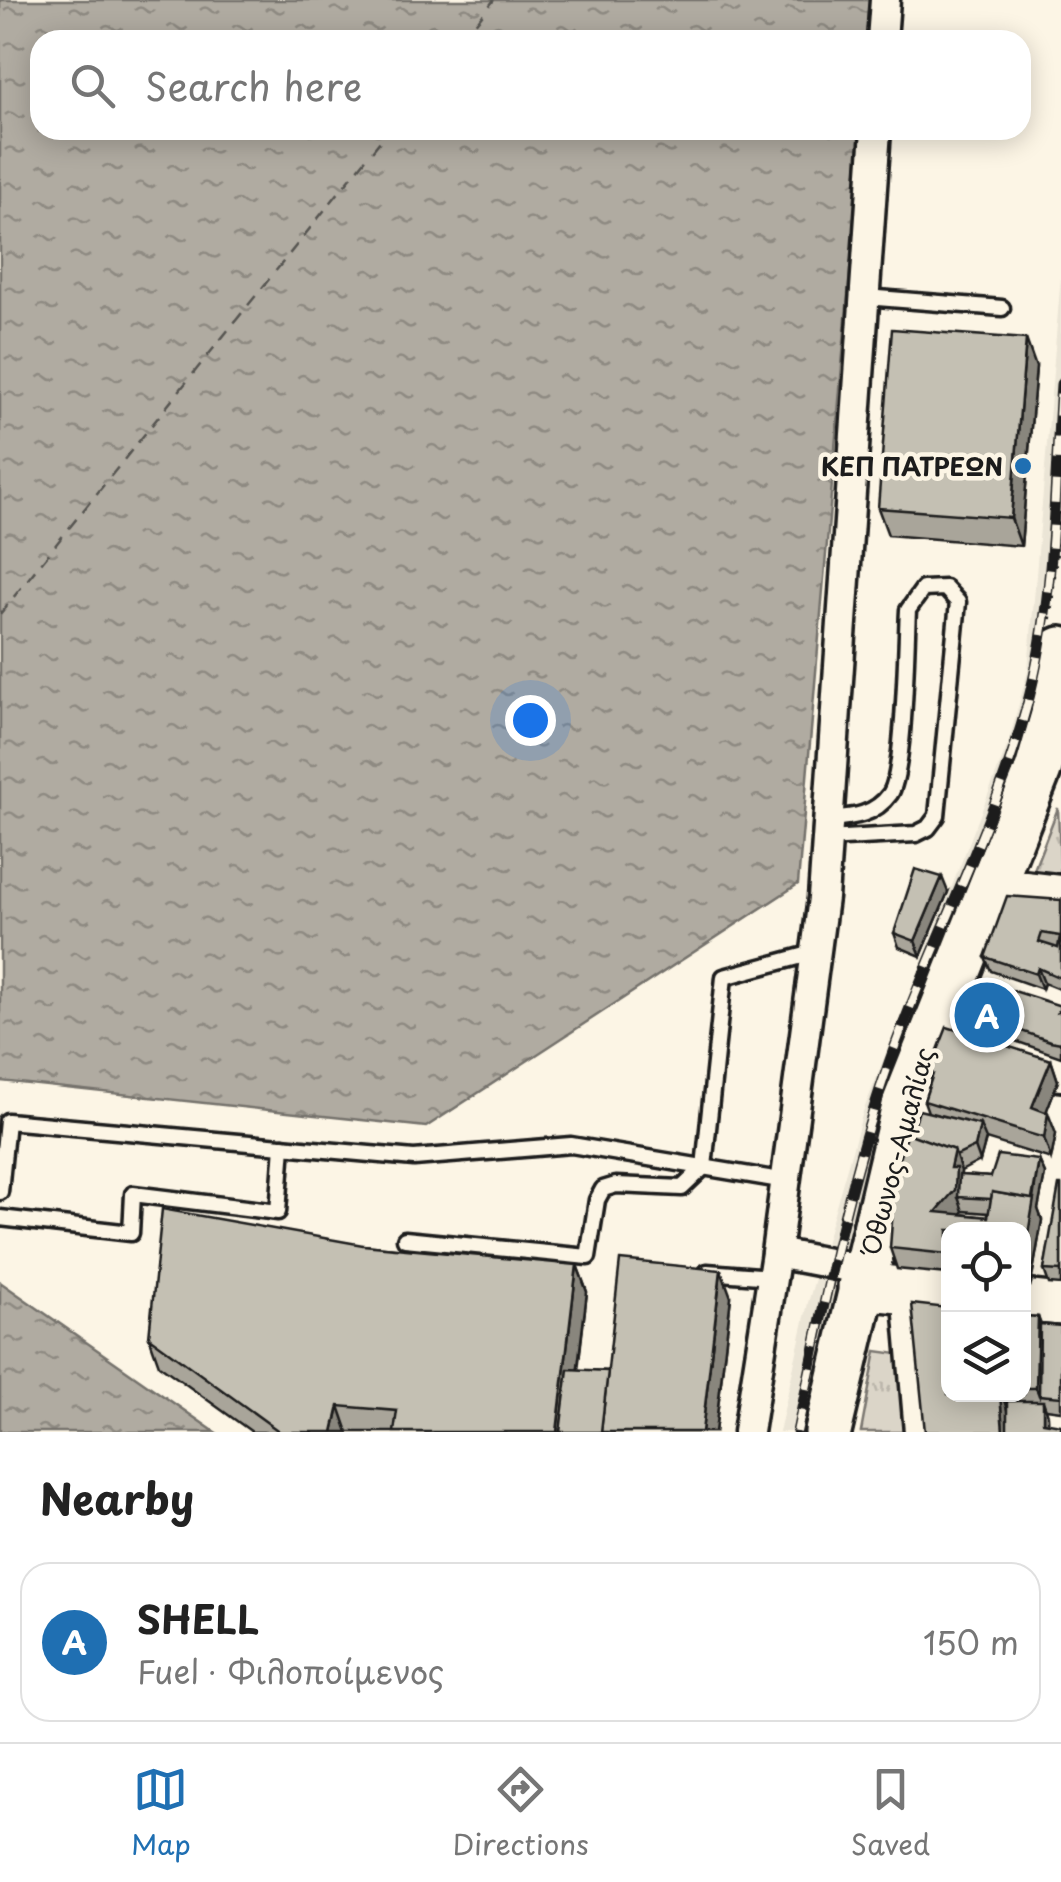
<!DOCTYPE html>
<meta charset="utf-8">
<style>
:root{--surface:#fff;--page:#f2f2f2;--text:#222;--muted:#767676;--line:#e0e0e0;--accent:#1f6fb2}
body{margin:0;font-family:"Playpen Sans",sans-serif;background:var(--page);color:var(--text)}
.controls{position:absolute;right:30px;bottom:30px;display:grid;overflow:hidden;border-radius:20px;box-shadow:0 5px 25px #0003}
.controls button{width:90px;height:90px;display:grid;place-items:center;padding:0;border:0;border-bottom:2px solid var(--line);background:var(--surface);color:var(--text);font:50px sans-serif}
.you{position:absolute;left:530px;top:720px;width:35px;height:35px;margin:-25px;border:8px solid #fff;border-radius:50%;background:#1a73e8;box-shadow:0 0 0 15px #1a73e833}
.badge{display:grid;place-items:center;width:65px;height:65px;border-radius:50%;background:var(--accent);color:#fff;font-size:32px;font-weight:700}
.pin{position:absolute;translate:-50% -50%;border:5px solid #fff;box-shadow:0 2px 10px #0006}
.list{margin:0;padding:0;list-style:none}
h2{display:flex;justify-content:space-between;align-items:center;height:130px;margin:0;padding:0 40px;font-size:42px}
h2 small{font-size:32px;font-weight:400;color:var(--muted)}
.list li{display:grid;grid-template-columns:65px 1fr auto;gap:30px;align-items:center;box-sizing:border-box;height:160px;margin:0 20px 20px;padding:0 20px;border:2px solid var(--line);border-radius:30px}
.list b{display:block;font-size:38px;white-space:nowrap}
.list p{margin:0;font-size:32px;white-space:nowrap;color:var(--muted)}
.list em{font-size:32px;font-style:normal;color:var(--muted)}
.icon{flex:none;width:55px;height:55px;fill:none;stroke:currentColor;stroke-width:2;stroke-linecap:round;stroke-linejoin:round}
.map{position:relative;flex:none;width:1061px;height:1432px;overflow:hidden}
.search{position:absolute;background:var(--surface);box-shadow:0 5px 25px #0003;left:30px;right:30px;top:30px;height:110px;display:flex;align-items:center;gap:25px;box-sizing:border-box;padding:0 35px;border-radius:30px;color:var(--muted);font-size:38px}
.sheet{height:310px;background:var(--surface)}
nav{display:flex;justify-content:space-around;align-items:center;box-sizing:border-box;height:140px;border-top:2px solid var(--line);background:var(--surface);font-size:28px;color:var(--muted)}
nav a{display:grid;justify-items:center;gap:5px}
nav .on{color:var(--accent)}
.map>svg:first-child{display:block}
</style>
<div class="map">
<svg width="1061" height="1432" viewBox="0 0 1061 1432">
<defs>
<pattern id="park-tufts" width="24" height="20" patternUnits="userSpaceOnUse" patternTransform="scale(2.5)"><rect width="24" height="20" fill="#dbd5c8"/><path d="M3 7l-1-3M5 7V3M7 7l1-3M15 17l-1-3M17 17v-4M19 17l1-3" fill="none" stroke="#bbb6ab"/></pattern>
<pattern id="water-ripples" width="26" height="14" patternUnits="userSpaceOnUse" patternTransform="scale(2.5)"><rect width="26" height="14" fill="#b0aba1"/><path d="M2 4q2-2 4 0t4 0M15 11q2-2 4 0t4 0" fill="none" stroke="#8e8a82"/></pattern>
</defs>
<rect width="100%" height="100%" fill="#fcf5e5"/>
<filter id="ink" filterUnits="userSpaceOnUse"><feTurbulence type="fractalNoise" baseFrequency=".01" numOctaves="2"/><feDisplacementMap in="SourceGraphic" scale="20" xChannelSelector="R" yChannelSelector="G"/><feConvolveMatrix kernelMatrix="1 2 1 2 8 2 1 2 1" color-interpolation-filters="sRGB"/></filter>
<g filter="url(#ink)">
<path fill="#ebe5d6" d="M1061,276v175l-14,164 -16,107 -157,419 -69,291h-26l29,-129 55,-191 145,-368 20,-73z"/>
<g fill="url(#park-tufts)" stroke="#7c7872" stroke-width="2.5">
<path d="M1058,808l3,76 -31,-4z"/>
<path d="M876,1351l22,3 7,78h-44z"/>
</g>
<g fill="url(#water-ripples)" stroke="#75726c" stroke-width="2.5">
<path d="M0,0h872l-3,40h-829v90h822l-64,754 -372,243 -426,-46z"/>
<path d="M0,1282l215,150h-215z"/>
</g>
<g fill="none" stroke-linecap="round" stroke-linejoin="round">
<g stroke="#575551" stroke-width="2.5" stroke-dasharray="12 10" stroke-linecap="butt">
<path d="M462,40l32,-40"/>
<path d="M0,614l389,-484"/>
</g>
<defs>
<g id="lane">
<path d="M865,297l137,11"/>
<path d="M826,839l90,-5 12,-6 9,-12 21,-214 -13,-14 -22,1 -15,21c-2,33 -3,163 -18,184 -16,22 -38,23 -62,25"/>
<path d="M0,1192l7,-71 407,37 157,-13 215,36"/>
<path d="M0,1218l131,15 2,-39 145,18 5,-66"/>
<path d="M405,1239l183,18 9,-57 6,-11 13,-4 66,3 22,-21 20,-190 93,-25"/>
<path d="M707,1272l65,5"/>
</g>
<g id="street">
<path d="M882,40l3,-40"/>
<path d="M865,1270l-89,-17 47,-355 53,-768"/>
<path d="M907,1291l12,141"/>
<path d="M748,1432l28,-179"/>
</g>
<g id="secondary">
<path d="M991,888l70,8"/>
<path d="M1003,1049l58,21"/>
</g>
<g id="primary">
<path d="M861,1286l87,9"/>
<path d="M1024,1303l37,4"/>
<path d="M828,1432l78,-330 132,-332 16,-55 7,-65"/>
</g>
</defs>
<use href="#lane" stroke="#1c1c1c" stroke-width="21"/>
<use href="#street" stroke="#1c1c1c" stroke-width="35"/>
<use href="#secondary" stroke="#1c1c1c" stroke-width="48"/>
<use href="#primary" stroke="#1c1c1c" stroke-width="52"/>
<path stroke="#1c1c1c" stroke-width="4" stroke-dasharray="2.5 8" stroke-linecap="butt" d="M1050,619l11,-115"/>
<use href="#lane" stroke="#fcf5e5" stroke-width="14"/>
<use href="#street" stroke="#fcf5e5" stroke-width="28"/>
<use href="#secondary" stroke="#fcf5e5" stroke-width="40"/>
<use href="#primary" stroke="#fcf5e5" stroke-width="45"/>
<defs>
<path id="rail" d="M797,1432c26,-123 50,-249 92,-369 42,-119 103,-232 137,-354 29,-104 28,-218 35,-325"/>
</defs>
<use href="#rail" stroke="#1c1c1c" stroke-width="11"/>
<use href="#rail" stroke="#fcf5e5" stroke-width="8" stroke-dasharray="22" stroke-linecap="butt"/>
</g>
<g fill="#a9a59a" stroke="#1c1c1c" stroke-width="2.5" fill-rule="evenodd">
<path d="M1036,367l-15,179 -133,-11 -10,-27z"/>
<path d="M948,892l-27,64 -22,-9 -5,-14z"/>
<path d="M1061,900v90l-17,-7 -2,6 -51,-18 -6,-14z"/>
<path d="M1061,1006v51l-83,-29 -5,-14z"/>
<path d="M1051,1060l7,21 -12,31 10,22 -5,25 -65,-20 -6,22 -19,10v4l30,2 48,-17 6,14 -7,35 4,11 -11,63 -7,-1v-52h-76v44l-51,-5 -7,-21 21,-113 17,-23 -4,-11 7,-21 -2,-7zM963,1211l25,2v4l-28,-3z"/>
<path d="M1061,1185v100l-12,-1 -5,-14z"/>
<path d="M363,1245l214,20 10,27 -9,78 30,1 123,-74 -16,135h-463l-93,-67 -10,-28z"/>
<path d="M1024,1316l14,1 2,7 21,2v85l-15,-2 2,14 -123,9 23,-38h76z"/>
</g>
<g fill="#89867d" stroke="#1c1c1c" stroke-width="2.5">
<path d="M1026,339l10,28 -15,179 -10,-28z"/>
<path d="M942,877l6,15 -27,64 -6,-15z"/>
<path d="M1038,968l6,15 -2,6 -6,-15z"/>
<path d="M1051,1060l7,21 -18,47 -8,-21z"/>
<path d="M1048,1113l8,21 -5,25 -7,-21z"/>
<path d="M980,1125l6,14 -6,22 -5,-14z"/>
<path d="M954,1150l7,21 -3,26 5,14 -19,22 -8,-21 14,-44z"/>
<path d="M1039,1160l6,14 -7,35 4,11 -11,63 -7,-20v-5z"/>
<path d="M577,1265l10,27 -17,140h-13z"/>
<path d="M721,1270l10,27 -16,135h-13z"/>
<path d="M1038,1317l8,21 -7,57 -3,-7z"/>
<path d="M1000,1394h2l5,16 2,22h-6z"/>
<path d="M1043,1401l5,14 1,17 -6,-10z"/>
<path d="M339,1406l9,26h-15z"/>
</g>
<g fill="#c4c0b3" stroke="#1c1c1c" stroke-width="2.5" fill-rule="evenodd">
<path d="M892,329l134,10 -15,179 -133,-10z"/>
<path d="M915,869l27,8 -27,64 -21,-8z"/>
<path d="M1007,896l54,4v78l-23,-10 -2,6 -51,-17zM1042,933l18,3 -2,12 -19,-6z"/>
<path d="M986,982l75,24 -3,6 3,-1v32l-11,-2 -77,-27z"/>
<path d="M947,1027l104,33 -19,47 16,6 -4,25 -120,-37 9,-27 -4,-1z"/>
<path d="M919,1110l61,15 -5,22 -19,9 -2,-6 -43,-15z"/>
<path d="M907,1133l47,17 -4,18h6l-1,22 -19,22 52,5 4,-25 42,7 -10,59v-28h-76v24l-58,-6 6,-79z"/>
<path d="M998,1155l41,5 -7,39 -40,-7 -1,7 -33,-2 1,-22 32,2z"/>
<path d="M1059,1185h2v86l-17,-1z"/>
<path d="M162,1209l201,36 214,20 -20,167h-163l3,-21 -58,-5 -6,26h-53l-131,-95z"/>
<path d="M620,1260l101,10 -19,162h-101z"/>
<path d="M912,1304l36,4v86h52l3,38h-78z"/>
<path d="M1024,1316l14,1 -2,71h-12z"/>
<path d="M1040,1324l21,2v71l-22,-2z"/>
<path d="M568,1369l40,2 -7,61h-41z"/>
<path d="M1007,1401h36v21l18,3v7h-54z"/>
</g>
</g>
<circle fill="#1f6fb2" stroke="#fcf5e5" stroke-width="4" cx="1023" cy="466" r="10"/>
<g text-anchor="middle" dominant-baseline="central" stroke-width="9" stroke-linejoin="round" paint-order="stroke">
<g font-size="25" font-weight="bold" fill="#1c1c1c" stroke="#fcf5e5" text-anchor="end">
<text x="1003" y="466">ΚΕΠ ΠΑΤΡΕΩΝ</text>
</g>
<g font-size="25" fill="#1c1c1c" stroke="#fcf5e5">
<text transform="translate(897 1151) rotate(-75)">Όθωνος-Αμαλίας</text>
</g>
</g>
</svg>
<div class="controls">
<button><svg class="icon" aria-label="locate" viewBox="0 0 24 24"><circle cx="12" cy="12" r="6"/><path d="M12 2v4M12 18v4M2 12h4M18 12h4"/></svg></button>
<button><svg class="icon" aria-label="layers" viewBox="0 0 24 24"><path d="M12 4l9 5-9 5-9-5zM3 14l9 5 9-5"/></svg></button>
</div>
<div class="you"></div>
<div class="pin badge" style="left:987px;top:1015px">A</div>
<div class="search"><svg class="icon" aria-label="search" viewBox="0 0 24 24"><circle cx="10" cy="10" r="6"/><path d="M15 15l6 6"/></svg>Search here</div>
</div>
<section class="sheet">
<h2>Nearby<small></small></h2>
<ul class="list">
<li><span class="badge">A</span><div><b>SHELL</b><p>Fuel · Φιλοποίμενος</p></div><em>150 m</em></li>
</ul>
</section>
<nav>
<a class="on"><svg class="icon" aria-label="map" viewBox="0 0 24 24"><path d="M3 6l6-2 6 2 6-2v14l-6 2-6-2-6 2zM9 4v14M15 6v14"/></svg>Map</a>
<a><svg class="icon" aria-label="directions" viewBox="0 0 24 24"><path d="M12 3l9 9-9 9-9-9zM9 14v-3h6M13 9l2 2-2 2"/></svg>Directions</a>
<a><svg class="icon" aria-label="saved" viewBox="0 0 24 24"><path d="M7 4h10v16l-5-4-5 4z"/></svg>Saved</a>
</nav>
